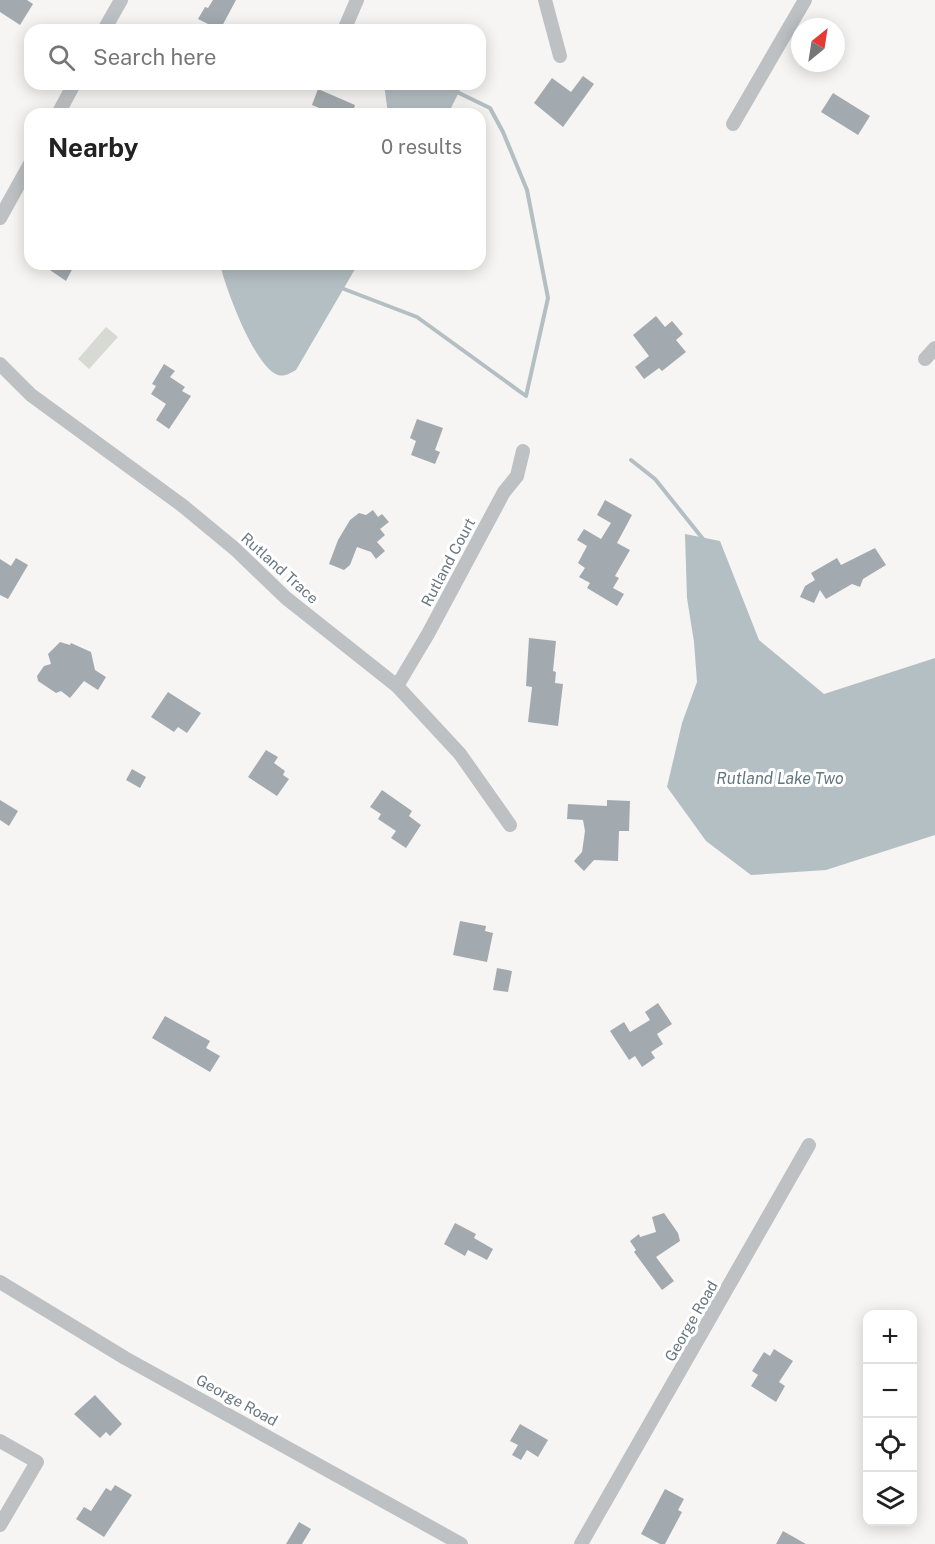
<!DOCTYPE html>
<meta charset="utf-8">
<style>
:root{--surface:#fff;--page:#f2f2f2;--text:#222;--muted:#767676;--line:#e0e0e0}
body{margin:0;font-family:"Public Sans",sans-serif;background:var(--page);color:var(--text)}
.controls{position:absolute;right:18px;bottom:18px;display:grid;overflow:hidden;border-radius:12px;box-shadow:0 3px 15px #0003}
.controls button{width:54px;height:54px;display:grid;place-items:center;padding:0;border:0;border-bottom:2px solid var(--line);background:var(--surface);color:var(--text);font:30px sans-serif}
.compass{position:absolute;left:791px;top:18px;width:54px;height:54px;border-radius:50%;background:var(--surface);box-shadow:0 3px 15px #0003;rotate:30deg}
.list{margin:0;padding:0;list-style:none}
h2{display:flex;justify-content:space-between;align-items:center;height:78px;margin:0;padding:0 24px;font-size:26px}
h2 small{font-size:20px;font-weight:400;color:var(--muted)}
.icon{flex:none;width:33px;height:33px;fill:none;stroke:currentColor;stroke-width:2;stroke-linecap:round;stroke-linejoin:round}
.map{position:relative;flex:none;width:935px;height:1544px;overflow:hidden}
.search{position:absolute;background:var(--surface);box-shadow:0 3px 15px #0003;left:24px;top:24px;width:462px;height:66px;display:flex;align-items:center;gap:15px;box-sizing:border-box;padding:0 21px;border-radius:18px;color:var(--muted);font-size:22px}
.panel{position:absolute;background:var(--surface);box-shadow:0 3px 15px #0003;left:24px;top:108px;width:462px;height:162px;border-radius:18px}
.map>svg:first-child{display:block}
</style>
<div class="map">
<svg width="935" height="1544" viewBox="0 0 935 1544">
<rect width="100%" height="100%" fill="#f6f5f3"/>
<path fill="#d6dad3" d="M106,327l12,10 -29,32 -11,-10z"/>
<g fill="#b4bfc3">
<path d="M384,84h79l-15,30h-60z"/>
<path d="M220,264h138l-62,106c-6,3 -11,7 -18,5 -23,-7 -53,-88 -58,-111z"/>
<path d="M685,534l35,7 39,99 65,54 111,-36v177l-109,35 -75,5 -45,-34 -39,-54 15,-64 15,-41 -3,-40 -7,-44z"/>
</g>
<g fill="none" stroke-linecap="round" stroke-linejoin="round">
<g stroke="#b4bfc3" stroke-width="4">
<path d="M344,289l73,28 109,79 22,-98 -21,-108 -24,-58 -13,-24 -31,-15"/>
<path d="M631,460l24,19 48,60"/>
</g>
</g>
<g fill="#a3aaaf">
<path d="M0,0h27l6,4 -13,21 -20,-13z"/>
<path d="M213,0h23l-16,30 -22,-11 7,-12 3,1z"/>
<path d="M583,76l11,8 -31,43 -29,-24 18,-25 19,14z"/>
<path d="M318,89l37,16 -3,9h-18l-22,-9z"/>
<path d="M833,93l37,23 -12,19 -37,-23z"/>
<path d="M41,264h34l-9,17z"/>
<path d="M656,316l9,11 7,-6 11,13 -7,6 10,12 -24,19 -3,-3 -15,11 -9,-12 14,-11 -16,-21z"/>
<path d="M164,364l11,7 -5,6 15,10 -3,4 9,5 -22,33 -13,-9 10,-16 -15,-10 5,-8 -4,-2z"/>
<path d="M417,419l26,9 -8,22 5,2 -5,12 -24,-9 5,-14 -6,-3z"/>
<path d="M605,500l27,15 -15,28 13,7 -15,26 4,2 -6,10 11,6 -7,12 -30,-18 3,-5 -11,-6 6,-9 -7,-5 9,-17 -10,-6 7,-11 17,10 10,-16 -14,-8z"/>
<path d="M373,510l5,7 4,-3 7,8 -9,7 5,6 -8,7 8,9 -9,8 -5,-7 -14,-5 -7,18 -6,5 -15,-6 9,-24 12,-20 9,-7 7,2z"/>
<path d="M875,548l11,17 -23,14 -3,8 -8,-3 -26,15 -6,-9 -6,13 -14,-6 5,-11 10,-6 -4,-7 26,-15 4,7z"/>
<path d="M16,558l12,7 -20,34 -8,-4v-36l11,7z"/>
<path d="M529,638l27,3 -3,30 3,1 -1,11 8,1 -5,42 -30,-4 4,-35 -6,-1z"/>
<path d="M60,642l10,3 1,-2 20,9 4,18 11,7 -8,13 -14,-9 -14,17 -9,-7 -5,2 -18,-12 -1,-5 7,-10 7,-2 -3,-10z"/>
<path d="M168,692l33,21 -14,20 -9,-6 -4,5 -23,-15z"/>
<path d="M266,750l12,7 -4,6 11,8 -2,4 6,4 -12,17 -29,-19z"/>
<path d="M132,769l14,8 -6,11 -14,-8z"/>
<path d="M382,790l30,21 -3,5 12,9 -15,23 -15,-10 5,-7 -18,-12 3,-5 -11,-7z"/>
<path d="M0,800l18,11 -9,15 -9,-6z"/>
<path d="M607,800l23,1 -1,30h-10l-1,30 -24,-1 -10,11 -10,-10 8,-9 3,-21 -2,-11 -16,-1 1,-15 39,2z"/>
<path d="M460,921l26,5 -1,5 8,2 -6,29 -34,-7z"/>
<path d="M497,968l15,3 -4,21 -15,-2z"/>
<path d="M658,1003l14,21 -15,10 6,10 -12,8 4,6 -13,9 -7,-11 -6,4 -19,-29 14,-9 6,10 20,-12 -5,-8z"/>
<path d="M165,1016l45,25 -4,7 14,8 -10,16 -58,-34z"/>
<path d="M664,1213l14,20 2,8 -24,16 18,24 -12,9 -28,-38 2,-2 -6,-9 9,-7 1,3 16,-5 -4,-15z"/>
<path d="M455,1223l21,11 -2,4 19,11 -6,11 -19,-10 -3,6 -21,-12z"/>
<path d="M774,1349l19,12 -14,21 6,4 -9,16 -25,-16 7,-11 -6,-4 12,-19 6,4z"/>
<path d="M95,1395l27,29 -12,12 -4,-4 -6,6 -26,-24z"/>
<path d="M520,1424l28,16 -10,17 -11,-7 -6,10 -9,-5 6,-10 -8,-4z"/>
<path d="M115,1485l17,10 -28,42 -28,-18 8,-12 7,4 15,-23 5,3z"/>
<path d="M665,1489l19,10 -6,11 4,2 -17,32h-5l-19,-10z"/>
<path d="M299,1522l12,7 -9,15h-16z"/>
<path d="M783,1531l23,13h-30z"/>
</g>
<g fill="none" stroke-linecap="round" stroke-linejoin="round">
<g stroke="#bdc1c4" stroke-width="14">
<path d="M545,0l15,56"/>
<path d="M104,30l17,-30"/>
<path d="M344,30l13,-30"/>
<path d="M58,114l16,-30"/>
<path d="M733,124l72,-124"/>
<path d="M0,218l30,-54"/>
<path d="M925,359l10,-11"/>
<path d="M0,364l31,31 152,111 52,43 51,49 111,88 63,68 50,71"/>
<path d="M397,686l31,-52 76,-142 13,-16 6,-25"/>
<path d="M0,1282l125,76 336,186"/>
<path d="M0,1441l37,21 -37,63"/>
<path d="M581,1544l228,-399"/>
</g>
</g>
<g text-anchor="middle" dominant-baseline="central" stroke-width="6" stroke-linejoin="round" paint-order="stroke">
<g font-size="15" fill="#687780" stroke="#fff">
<text transform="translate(448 562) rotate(-62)">Rutland Court</text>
<text transform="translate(280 568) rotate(42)">Rutland Trace</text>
<text transform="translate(691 1321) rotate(-60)">George Road</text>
<text transform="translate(237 1400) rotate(29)">George Road</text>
</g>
<g font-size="16" font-style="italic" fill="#64777c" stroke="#fff">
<text x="780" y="778">Rutland Lake Two</text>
</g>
</g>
</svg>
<div class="controls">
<button>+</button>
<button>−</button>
<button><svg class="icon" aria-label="locate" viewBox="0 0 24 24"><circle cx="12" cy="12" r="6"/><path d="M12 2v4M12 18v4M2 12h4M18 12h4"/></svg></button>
<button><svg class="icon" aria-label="layers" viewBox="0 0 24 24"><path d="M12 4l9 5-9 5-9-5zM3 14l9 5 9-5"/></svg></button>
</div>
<svg class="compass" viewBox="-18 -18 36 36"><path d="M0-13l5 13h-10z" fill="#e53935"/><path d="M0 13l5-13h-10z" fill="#767676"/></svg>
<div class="search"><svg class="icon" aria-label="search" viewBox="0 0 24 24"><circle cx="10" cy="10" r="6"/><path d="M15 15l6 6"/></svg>Search here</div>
<section class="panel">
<h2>Nearby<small>0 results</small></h2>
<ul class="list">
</ul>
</section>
</div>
